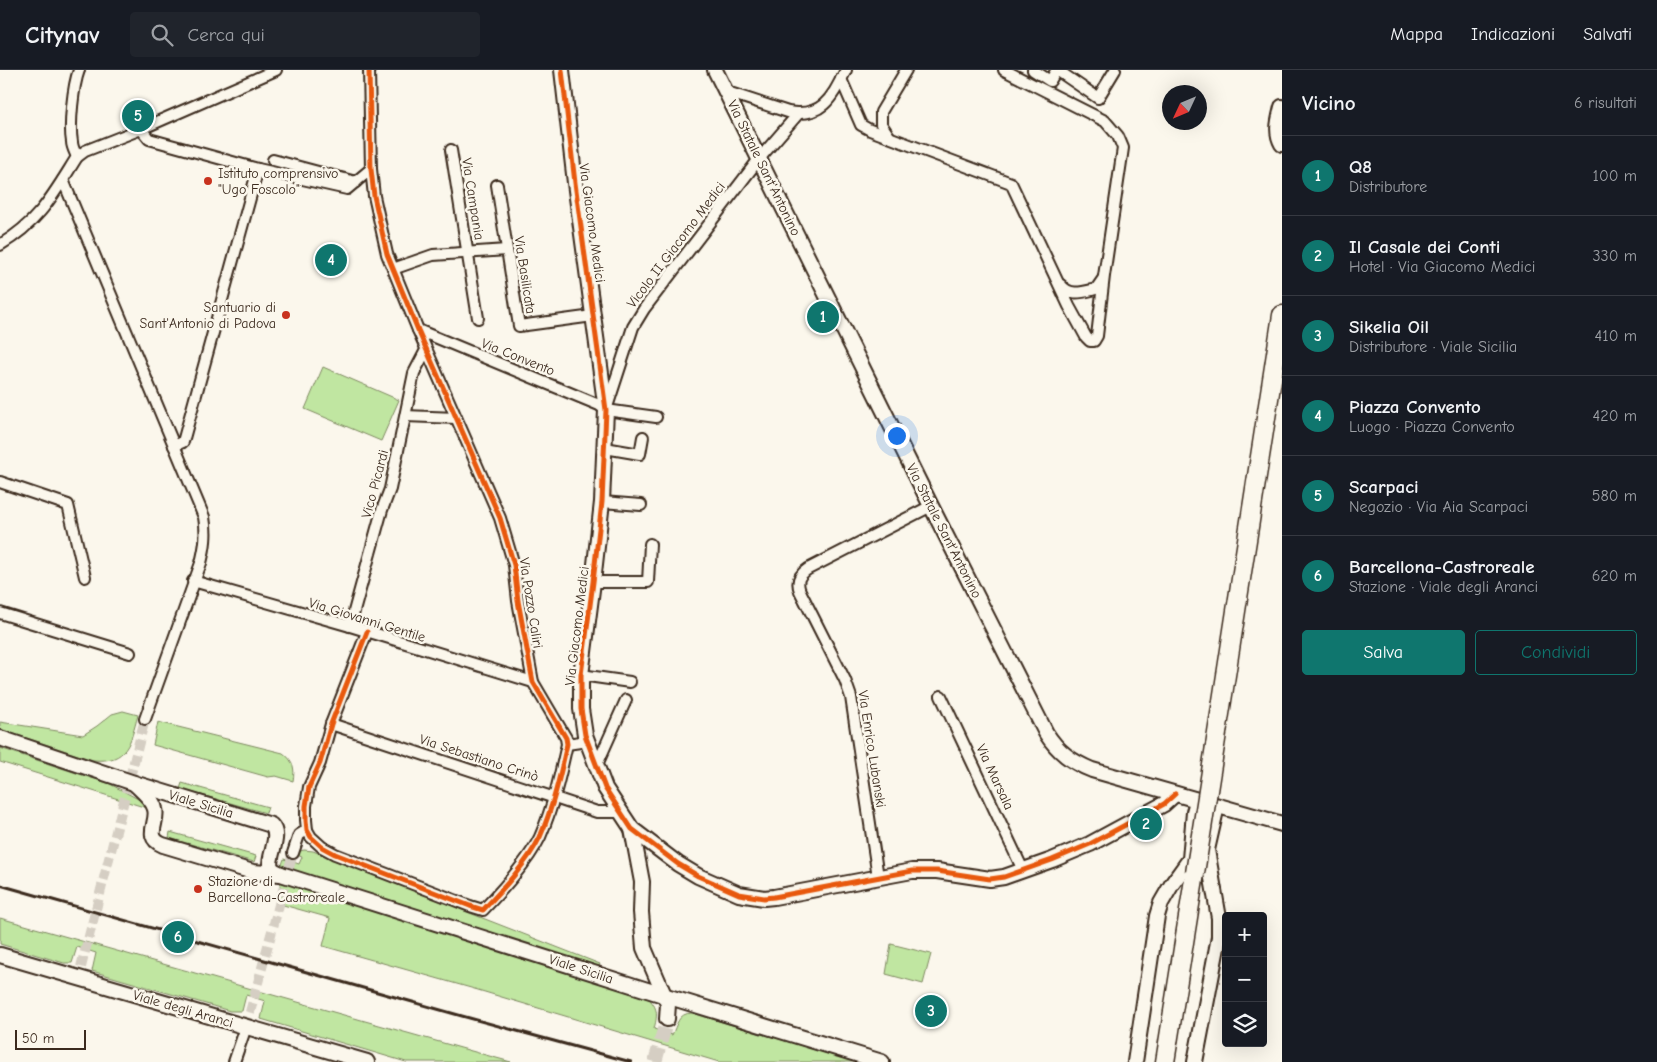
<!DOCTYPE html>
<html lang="it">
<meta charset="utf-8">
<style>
:root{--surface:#171b24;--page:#20242c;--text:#f1f3f6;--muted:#9ea1a6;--line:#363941;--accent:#0f766e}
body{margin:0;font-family:"Comic Neue",sans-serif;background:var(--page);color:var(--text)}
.controls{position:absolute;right:15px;bottom:15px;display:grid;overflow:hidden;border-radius:5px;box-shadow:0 5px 20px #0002}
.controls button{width:45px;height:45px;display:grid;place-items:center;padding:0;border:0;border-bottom:1px solid var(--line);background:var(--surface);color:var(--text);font:25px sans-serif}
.compass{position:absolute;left:1162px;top:15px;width:45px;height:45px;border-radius:50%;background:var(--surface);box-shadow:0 5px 20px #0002;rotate:226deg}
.scale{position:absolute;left:15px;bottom:12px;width:71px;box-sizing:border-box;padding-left:5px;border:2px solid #3b2a1e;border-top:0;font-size:14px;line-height:18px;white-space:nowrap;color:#3b2a1e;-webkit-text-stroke:4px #fbf7ec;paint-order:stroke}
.you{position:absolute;left:896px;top:365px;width:18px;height:18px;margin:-12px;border:4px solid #fff;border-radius:50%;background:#1a73e8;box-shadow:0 0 0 8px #1a73e833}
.badge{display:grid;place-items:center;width:32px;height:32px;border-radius:50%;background:var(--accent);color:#fff;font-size:16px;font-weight:700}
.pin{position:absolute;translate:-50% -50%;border:2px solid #fff;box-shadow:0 1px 5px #0006}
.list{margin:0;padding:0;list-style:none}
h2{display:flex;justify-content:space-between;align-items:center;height:65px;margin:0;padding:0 20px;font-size:21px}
h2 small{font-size:16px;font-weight:400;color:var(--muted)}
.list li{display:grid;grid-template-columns:32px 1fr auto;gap:15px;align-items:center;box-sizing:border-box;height:80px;padding:0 20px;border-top:1px solid var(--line)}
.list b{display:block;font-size:19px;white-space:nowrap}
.list p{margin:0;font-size:16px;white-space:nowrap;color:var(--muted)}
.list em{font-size:16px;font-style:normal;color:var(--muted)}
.actions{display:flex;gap:10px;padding:15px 20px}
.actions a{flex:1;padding:11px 0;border:1px solid var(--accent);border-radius:5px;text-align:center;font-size:18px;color:var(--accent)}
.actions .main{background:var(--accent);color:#fff}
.icon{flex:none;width:28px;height:28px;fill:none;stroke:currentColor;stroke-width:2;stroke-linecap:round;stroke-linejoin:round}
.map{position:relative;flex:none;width:1282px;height:992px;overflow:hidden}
header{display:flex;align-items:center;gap:30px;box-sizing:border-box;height:70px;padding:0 25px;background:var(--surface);border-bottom:1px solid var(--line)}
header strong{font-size:24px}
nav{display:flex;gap:28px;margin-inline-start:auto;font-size:18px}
.search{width:350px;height:45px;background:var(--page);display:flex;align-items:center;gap:12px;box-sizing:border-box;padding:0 18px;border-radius:5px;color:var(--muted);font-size:19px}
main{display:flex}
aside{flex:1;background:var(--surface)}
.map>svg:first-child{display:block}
</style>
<header>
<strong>Citynav</strong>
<div class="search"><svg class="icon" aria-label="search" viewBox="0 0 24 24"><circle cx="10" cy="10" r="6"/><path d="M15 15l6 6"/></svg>Cerca qui</div>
<nav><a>Mappa</a><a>Indicazioni</a><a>Salvati</a></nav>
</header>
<main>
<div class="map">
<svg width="1282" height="992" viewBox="0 0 1282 992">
<rect width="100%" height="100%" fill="#fbf7ec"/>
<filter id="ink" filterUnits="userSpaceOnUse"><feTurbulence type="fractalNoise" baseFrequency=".02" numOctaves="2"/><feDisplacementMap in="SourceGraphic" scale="10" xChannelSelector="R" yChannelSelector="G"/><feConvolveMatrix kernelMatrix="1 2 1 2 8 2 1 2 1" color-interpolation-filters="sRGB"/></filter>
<g filter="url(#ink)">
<g fill="#c0e6a1" stroke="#7e8860">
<path d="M323,297l76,33 -18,41 -76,-32z"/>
<path d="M123,641l15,4c-8,28 -10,48 -45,45l-93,-31v-7l83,13 14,-9 15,-12z"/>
<path d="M158,652l125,31c11,8 12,16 10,28l-17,-5 -8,1 -115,-32z"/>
<path d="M0,678l110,36 28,15 9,9 -147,-46z"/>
<path d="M182,713l86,24 -2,6 -86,-24z"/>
<path d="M170,762l86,24 -2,6 -85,-24z"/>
<path d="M304,780l9,1 109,41 40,18 138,54 -2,4 -317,-101 3,-8 15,5 3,-7 -5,-2 3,-4z"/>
<path d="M281,811l368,118c10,10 8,18 5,30l18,6c5,-10 6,-22 20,-22l164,49h-137l-241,-72 -155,-44 7,-28 -54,-15z"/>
<path d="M0,848l482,136 29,8h-105l-145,-43 4,-18 -19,-6 -4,16h-12l-138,-40 4,-18 -19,-6 -5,16h-8l-64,-19z"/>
<path d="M891,874l40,10 -8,30 -37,-10z"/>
</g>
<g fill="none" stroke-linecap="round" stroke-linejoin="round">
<g stroke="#d5cec3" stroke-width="10" stroke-dasharray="10 5" stroke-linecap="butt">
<path d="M81,897l64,-248"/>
<path d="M246,957l47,-174"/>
</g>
<path stroke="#d5cec3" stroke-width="14" stroke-dasharray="14 7" stroke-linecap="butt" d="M655,992l12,-43"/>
<defs>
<g id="street">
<path d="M1033,0l17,11 6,-10"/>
<path d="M1057,0l41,28 17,-28"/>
<path d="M841,9l20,46 9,5 141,53 58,123 17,31 4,4h4l3,-5 7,-60 18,-121 1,-7 -5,-12 -13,-15 -101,-51"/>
<path d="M727,22l61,20c35,6 44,-15 58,-42"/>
<path d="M141,59l8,10 109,30 89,20 24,-20"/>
<path d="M889,66l-8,-12v-12l25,-42"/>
<path d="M451,80l27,168"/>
<path d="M77,87c-2,-5 -5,-10 -5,-15 -3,-17 1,-56 7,-72"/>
<path d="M273,90l83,22"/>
<path d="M63,110l141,337c3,17 1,30 -3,46l-56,156"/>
<path d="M497,115l22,141 74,-10"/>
<path d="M0,175c40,-24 53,-50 77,-88l8,-6 56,-22 135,-59"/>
<path d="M393,199l40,-14 74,-5"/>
<path d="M1061,215c9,12 22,7 35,4l7,-10"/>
<path d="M418,260l181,75 7,5 50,7"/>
<path d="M607,337l26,-80 11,-18 115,-150 39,-45"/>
<path d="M405,346l51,2"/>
<path d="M174,376l9,-4 75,-273"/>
<path d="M605,378l35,6 3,-17"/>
<path d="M0,412l68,23 17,72"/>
<path d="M602,432l39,3"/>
<path d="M193,511l157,45 183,56"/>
<path d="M593,512h55l2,-38"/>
<path d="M0,543l130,40"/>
<path d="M350,556l32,-116 8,-21 24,-116 12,-23"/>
<path d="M367,562l-36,92 -11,39 -11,24 -3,19v14l1,10 4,7 11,10 13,7 135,52 13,4c19,-20 45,-48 57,-73 13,-30 20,-61 27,-93l-1,-6 -33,-56 -15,-81 -4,-36 -14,-47 -82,-188 -31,-76 -13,-58 -3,-27 -2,-99"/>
<path d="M581,605l49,7"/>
<path d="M941,626l82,174"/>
<path d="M331,654l266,88h23"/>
<path d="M567,674l20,-3"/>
<path d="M596,697l30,-67"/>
<path d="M293,783l6,-18 8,-5"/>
<path d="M878,807l-27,-180 -6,-17 -45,-89c-4,-10 -1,-16 8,-22l123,-63"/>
<path d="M234,992l12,-35"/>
</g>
<g id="secondary">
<path d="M562,0l13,113 31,227 -4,92 -9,80 -12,93v34l4,26 20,53 27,41 46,35 20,12 41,18 25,4 10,-1 138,-26h25l53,8 14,-2 48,-17 38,-16 74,-40 11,-10"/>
<path d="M715,0l216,436 115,227c12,19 26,29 46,37l190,54"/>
<path d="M1282,37c-3,13 -7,25 0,37"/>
<path d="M0,668l134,45 137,42c10,10 -1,27 -1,40l3,5 8,4"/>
<path d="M134,713c7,7 19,16 21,26 4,13 -12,28 8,36l90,27 28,2 382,121 219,67"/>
<path d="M632,759l10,53 -1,30 3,36 24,56 -1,15"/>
<path d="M0,885l367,107"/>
<path d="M1135,992l22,-146 4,-13 11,-19 18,-25 4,-47 2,-7 6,-4"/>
<path d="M1195,992l24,-125v-19l-12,-68 10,-44"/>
</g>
<g id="highway">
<path d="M1215,676l67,-431"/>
<path d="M1165,992l30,-189"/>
</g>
</defs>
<use href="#street" stroke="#3b2a1e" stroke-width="14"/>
<use href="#secondary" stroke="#3b2a1e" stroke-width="18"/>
<use href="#highway" stroke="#3b2a1e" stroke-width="21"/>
<use href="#street" stroke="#fbf7ec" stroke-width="10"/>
<use href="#secondary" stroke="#fbf7ec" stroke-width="14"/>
<use href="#highway" stroke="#fbf7ec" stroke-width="18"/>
<path stroke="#3b2a1e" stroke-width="3" d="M0,815l462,131 169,46"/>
<defs>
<path id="highway-bridge" d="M1195,803l20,-127"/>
</defs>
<use href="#highway-bridge" stroke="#3b2a1e" stroke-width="21" stroke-linecap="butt"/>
<use href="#highway-bridge" stroke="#fbf7ec" stroke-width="18"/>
<defs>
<g id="cycleway">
<path d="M562,0l13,113 31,227 -4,92 -9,80 -12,93v34l4,26 20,53 27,41 46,35 20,12 41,18 25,4 10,-1 138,-26h25l53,8 14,-2 48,-17 38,-16 74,-40 11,-10"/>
<path d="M367,562l-36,92 -11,39 -11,24 -3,19v14l1,10 4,7 11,10 13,7 135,52 13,4c19,-20 45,-48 57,-73 13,-30 20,-61 27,-93l-1,-6 -33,-56 -15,-81 -4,-36 -14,-47 -82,-188 -31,-76 -13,-58 -3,-27 -2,-99"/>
</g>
</defs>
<use href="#cycleway" stroke="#fbf7ec" stroke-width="8"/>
<use href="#cycleway" stroke="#e8590c" stroke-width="5"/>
</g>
</g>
<g fill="#c8321e" stroke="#fbf7ec" stroke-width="2">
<circle cx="208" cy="111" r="5"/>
<circle cx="286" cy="245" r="5"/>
<circle cx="198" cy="819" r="5"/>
</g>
<g text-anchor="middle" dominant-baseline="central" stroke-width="5" stroke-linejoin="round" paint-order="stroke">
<g font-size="14" fill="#3b2a1e" stroke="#fbf7ec">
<text transform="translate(764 98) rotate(64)">Via Statale Sant'Antonino</text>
<text transform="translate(473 129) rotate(81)">Via Campania</text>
<text transform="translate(592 153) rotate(82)">Via Giacomo Medici</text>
<text transform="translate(676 175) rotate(-53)">Vicolo II Giacomo Medici</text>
<text transform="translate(525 205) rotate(81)">Via Basilicata</text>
<text transform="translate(518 287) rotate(22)">Via Convento</text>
<text transform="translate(375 414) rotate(-75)">Vico Picardi</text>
<text transform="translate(944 461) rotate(63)">Via Statale Sant'Antonino</text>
<text transform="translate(531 533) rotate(81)">Via Pozzo Caliri</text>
<text transform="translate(367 550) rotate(17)">Via Giovanni Gentile</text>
<text transform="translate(577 556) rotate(-83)">Via Giacomo Medici</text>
<text transform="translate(872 679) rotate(81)">Via Enrico Lubanski</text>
<text transform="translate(479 688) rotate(18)">Via Sebastiano Crinò</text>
<text transform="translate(995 707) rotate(65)">Via Marsala</text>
<text transform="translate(201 734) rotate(17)">Viale Sicilia</text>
<text transform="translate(581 899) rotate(18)">Viale Sicilia</text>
<text transform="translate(183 939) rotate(16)">Viale degli Aranci</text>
</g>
<g font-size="14" fill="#3b2a1e" stroke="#fbf7ec" text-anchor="start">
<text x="218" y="103">Istituto comprensivo<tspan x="218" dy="16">"Ugo Foscolo"</tspan></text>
<text x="276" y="237" text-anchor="end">Santuario di<tspan x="276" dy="16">Sant'Antonio di Padova</tspan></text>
<text x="208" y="811">Stazione di<tspan x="208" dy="16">Barcellona-Castroreale</tspan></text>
</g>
</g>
</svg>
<div class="controls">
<button>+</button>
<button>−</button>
<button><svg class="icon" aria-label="layers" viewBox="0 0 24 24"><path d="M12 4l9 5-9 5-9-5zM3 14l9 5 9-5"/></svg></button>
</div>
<svg class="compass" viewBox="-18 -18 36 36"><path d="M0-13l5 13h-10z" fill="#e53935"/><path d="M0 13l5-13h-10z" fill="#9ea1a6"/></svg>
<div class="scale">50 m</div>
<div class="you"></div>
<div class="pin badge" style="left:823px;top:247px">1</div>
<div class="pin badge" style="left:1146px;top:754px">2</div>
<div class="pin badge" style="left:931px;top:941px">3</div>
<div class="pin badge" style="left:331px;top:190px">4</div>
<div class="pin badge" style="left:138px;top:46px">5</div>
<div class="pin badge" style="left:178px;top:867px">6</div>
</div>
<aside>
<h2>Vicino<small>6 risultati</small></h2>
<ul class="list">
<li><span class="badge">1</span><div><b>Q8</b><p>Distributore</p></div><em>100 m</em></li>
<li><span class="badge">2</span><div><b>Il Casale dei Conti</b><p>Hotel · Via Giacomo Medici</p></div><em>330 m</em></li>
<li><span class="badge">3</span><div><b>Sikelia Oil</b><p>Distributore · Viale Sicilia</p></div><em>410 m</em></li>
<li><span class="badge">4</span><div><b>Piazza Convento</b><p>Luogo · Piazza Convento</p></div><em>420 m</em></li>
<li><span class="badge">5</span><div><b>Scarpaci</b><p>Negozio · Via Aia Scarpaci</p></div><em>580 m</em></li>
<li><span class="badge">6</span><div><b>Barcellona-Castroreale</b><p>Stazione · Viale degli Aranci</p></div><em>620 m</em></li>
</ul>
<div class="actions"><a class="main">Salva</a><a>Condividi</a></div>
</aside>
</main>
